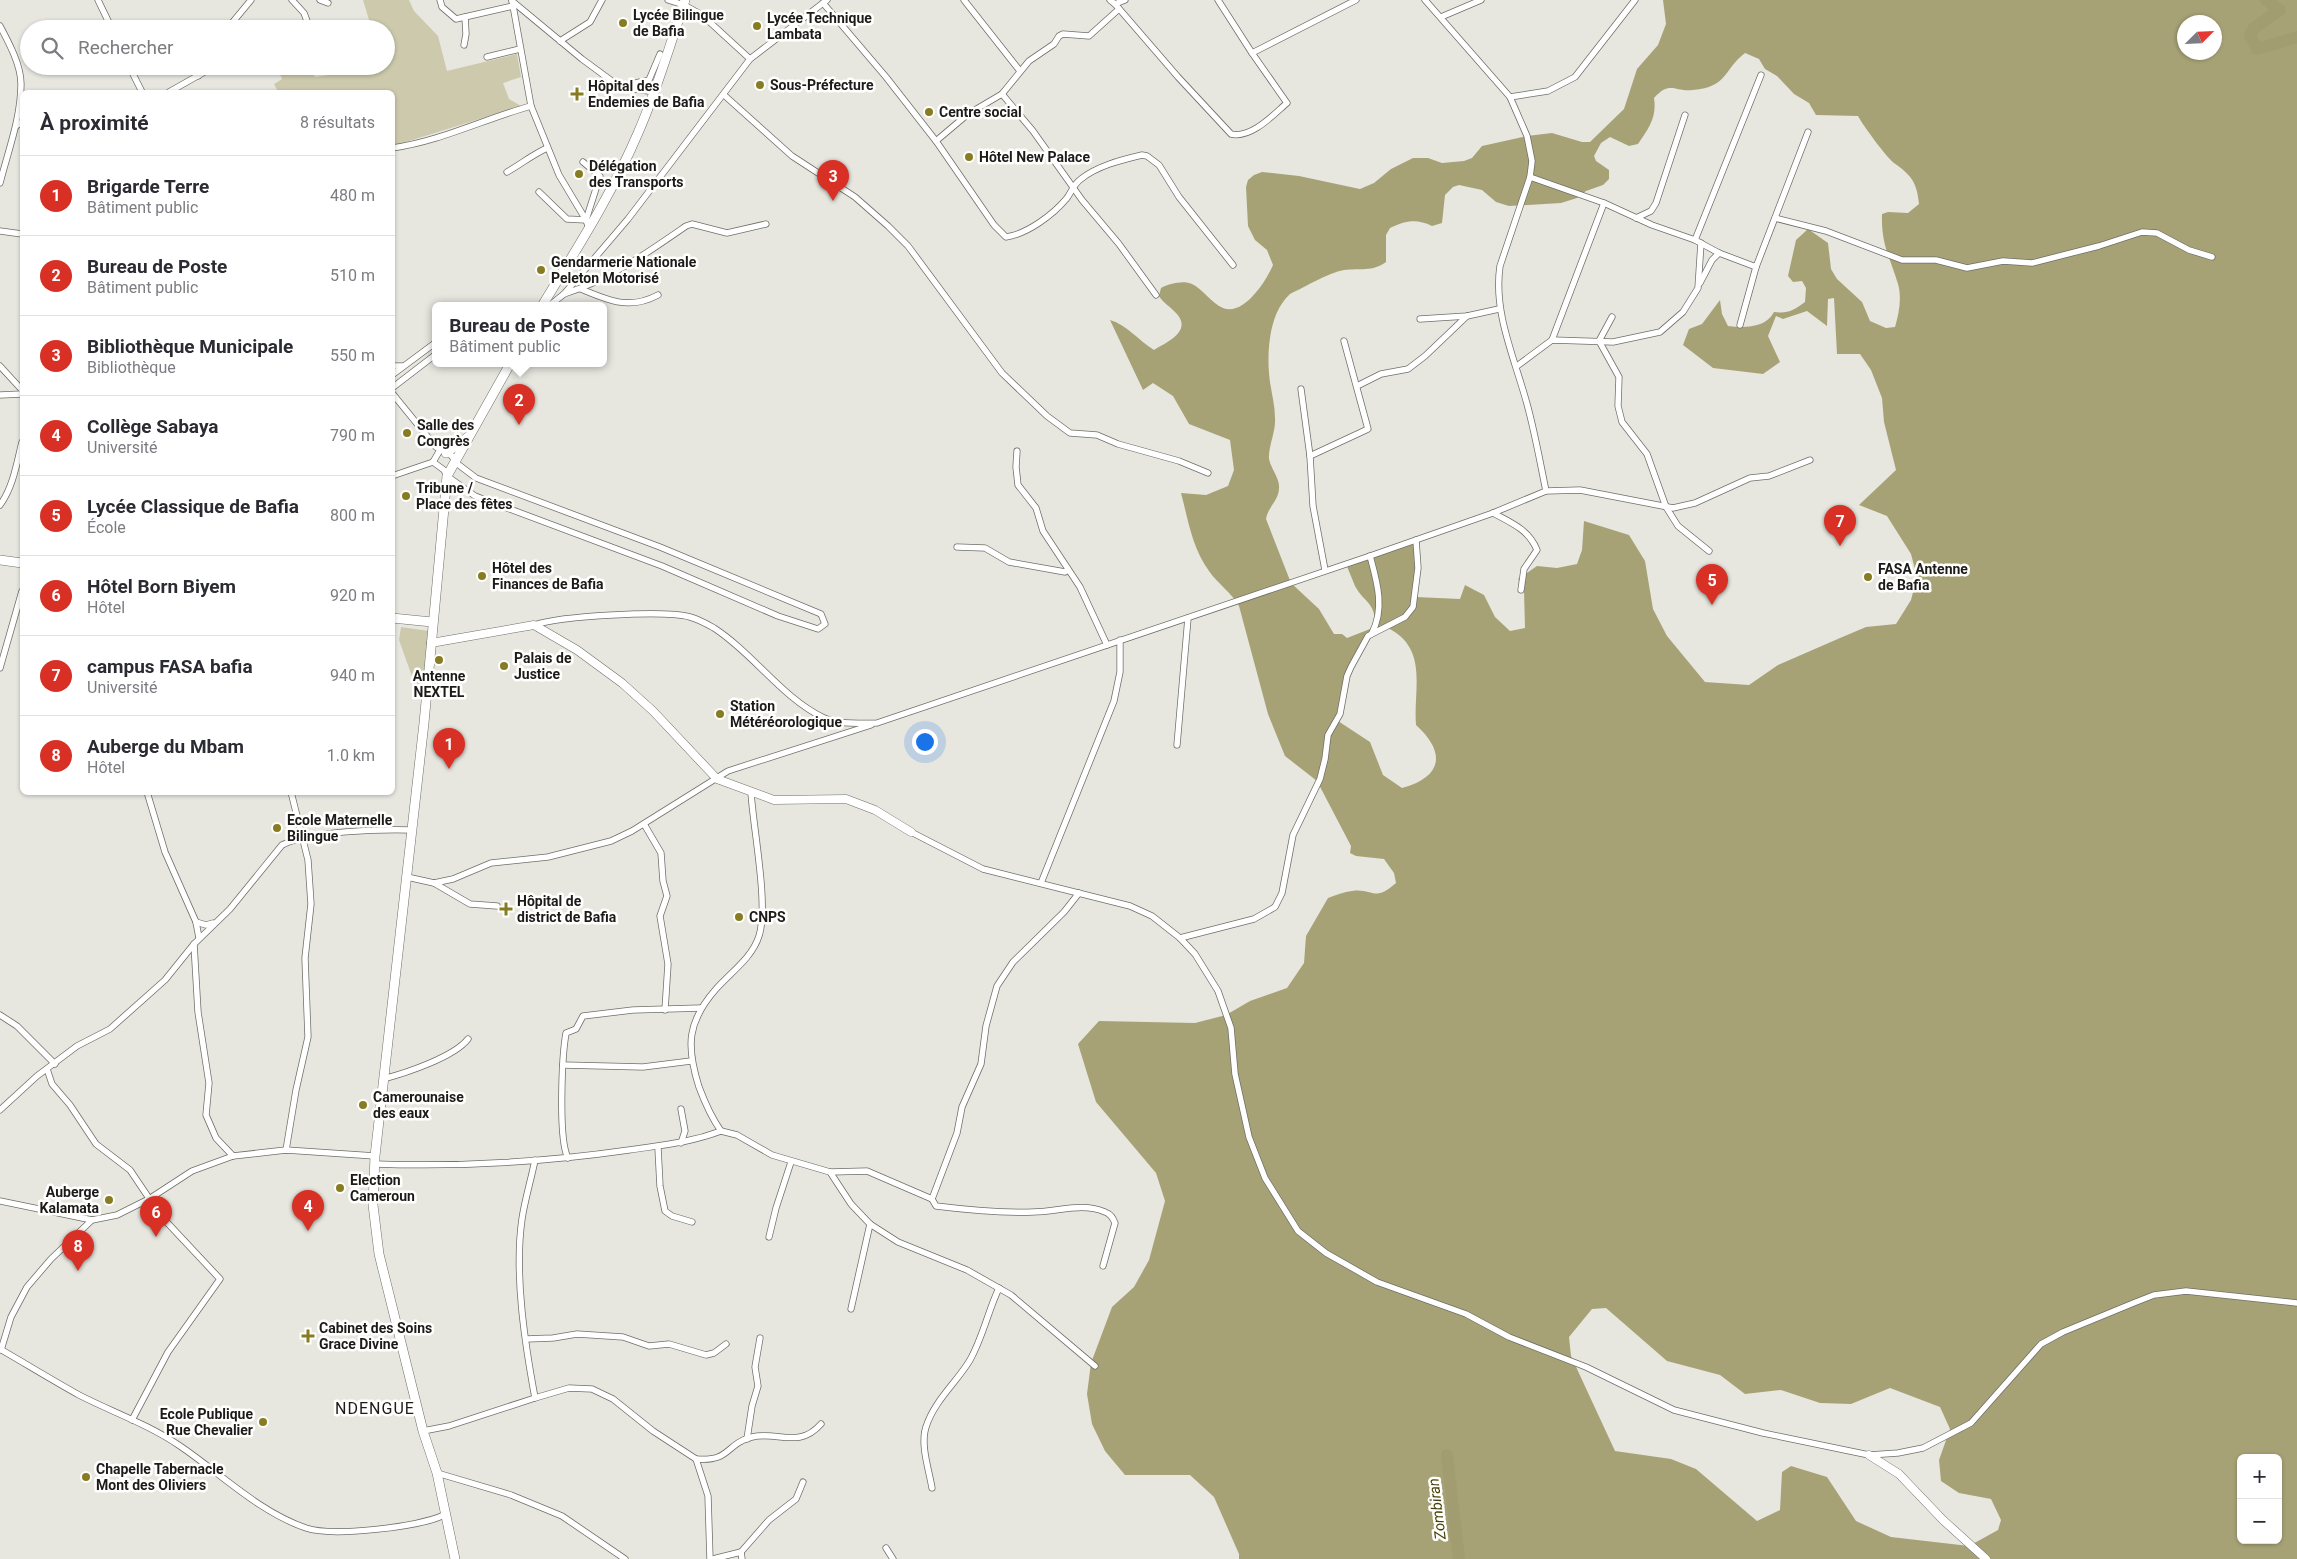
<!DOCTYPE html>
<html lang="fr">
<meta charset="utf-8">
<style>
:root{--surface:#fff;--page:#f2f2f3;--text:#2b2b33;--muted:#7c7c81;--line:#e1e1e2;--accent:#d93025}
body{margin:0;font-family:Roboto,sans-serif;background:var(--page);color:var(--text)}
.controls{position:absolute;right:15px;bottom:15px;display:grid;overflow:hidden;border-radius:8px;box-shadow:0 1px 4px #0004}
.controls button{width:45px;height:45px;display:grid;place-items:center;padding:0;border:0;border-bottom:1px solid var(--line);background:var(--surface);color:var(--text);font:25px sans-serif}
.compass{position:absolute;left:2177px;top:15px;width:45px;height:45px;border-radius:50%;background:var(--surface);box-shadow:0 1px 4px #0004;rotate:66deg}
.you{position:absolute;left:924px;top:741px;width:18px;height:18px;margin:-12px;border:4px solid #fff;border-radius:50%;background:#1a73e8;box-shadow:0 0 0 8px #1a73e833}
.badge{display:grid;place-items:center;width:32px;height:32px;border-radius:50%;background:var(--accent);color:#fff;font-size:16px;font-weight:700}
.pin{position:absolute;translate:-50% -41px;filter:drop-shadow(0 1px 2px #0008)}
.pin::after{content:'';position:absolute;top:26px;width:18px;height:15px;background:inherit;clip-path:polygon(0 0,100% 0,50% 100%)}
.popup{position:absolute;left:432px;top:302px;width:175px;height:65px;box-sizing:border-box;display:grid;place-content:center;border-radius:8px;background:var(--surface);filter:drop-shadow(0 1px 4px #0005);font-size:16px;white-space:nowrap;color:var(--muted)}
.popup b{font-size:19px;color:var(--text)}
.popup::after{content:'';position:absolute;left:50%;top:100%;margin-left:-10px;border:10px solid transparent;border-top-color:var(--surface)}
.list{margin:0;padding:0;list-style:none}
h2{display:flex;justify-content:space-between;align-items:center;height:65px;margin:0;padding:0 20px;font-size:21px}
h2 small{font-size:16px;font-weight:400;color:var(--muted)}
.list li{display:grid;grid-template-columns:32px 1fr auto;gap:15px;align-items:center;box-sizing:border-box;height:80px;padding:0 20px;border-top:1px solid var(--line)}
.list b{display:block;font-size:19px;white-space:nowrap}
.list p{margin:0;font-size:16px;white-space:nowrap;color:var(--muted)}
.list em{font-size:16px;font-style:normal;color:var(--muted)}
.icon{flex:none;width:28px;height:28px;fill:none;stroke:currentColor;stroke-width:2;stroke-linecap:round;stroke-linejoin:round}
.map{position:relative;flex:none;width:2297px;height:1559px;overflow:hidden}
.search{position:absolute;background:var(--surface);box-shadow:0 1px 4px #0004;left:20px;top:20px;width:375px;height:55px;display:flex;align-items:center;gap:12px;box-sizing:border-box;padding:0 18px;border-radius:28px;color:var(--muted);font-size:19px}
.panel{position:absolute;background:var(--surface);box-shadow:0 1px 4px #0004;left:20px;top:90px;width:375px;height:705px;border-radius:8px}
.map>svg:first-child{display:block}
</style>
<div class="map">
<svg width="2297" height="1559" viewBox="0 0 2297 1559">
<rect width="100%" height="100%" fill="#e7e7e0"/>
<g fill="#ccc9ac">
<path d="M363,0h46l5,11 24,25 9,35 70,-17 4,23 -18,6 6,16 12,7 -128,40 -1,-54h-114l-4,-8 8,-5 -2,-5 28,-8 7,11 21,-3 -1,-8h51v-37h-18l2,-6z"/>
<path d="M401,627l28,4 -6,64 -4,1 -20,-56z"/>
</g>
<path fill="#a7a276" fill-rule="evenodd" d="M1663,0h634v1559h-1058v-5l-25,-57 -24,-22h-65l-20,-24 -13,-27 -5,-30 4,-31 21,-56 22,-20 15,-27 16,-59 -9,-28 -60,-71 -18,-58 21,-23 96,2 31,-8 24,-14 37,-13 17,-25 2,-27 22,-38c8,-3 16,-6 24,-7 22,-3 21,12 44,-8l-2,-10 -10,-14 -28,-3 -6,-3 1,-7 -34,-65 -32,-25 -17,-42 -29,-108c-8,-14 -21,-22 -30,-35 -17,-23 -21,-52 -28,-78l25,2 22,-9 6,-16 -4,-30 -41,-16 -16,-28 -20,-13 -10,7 -33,-70c17,5 29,21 44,30 13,-8 39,-19 22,-37 -5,-6 -12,-9 -17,-17l2,-8c8,-4 22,-8 31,-4 11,5 19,19 31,24 21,8 43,-27 50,-43l-6,-15 -12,-10 -7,-14 -2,-39 2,-7 6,-5 8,-3 37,4 61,13 14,-6 17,-14 22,-11h15l14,5 22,-2 8,-3 10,-12 45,-10 25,-3 30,9h8l34,-33 13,-40 21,-24 8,-21zM2184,22h30v30h-30zM1745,53l14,6 6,10 12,7 17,18 15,9 7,12 42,1c4,8 29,42 36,47 17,12 23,19 25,41l-11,9 -20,-1 -6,2c-1,31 8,43 16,70 4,14 1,29 -3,43l-9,1 -16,-7 -8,-19 -25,-23 -6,-10 -3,-26 -20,-14 -12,11 -8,36 5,6 9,-1 4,7 -1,14c-11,8 -17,12 -31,10 -8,16 -30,16 -46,14l-6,-12 -2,-14 -18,24 -13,5 -6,16 30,23 50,6 17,-12 -12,-26 8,-20 7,3 24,-8 20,15 1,-27 6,-1 3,56h23l11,16 11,28 2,24 12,48 -37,35 28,11 24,38 6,23 -6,23 -15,24 -30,3 -26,11 -62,27 -29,20 -44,-3 -38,-46 -14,-27 -8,-48 -16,-26 -45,-14 -2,29 -5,14 -20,4 -20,-2 -19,13 6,12 1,37 -15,3 -15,-14 -11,-22 -19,-10 -5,14 -44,-2 1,-58 -71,25c3,7 6,15 9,22 10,18 21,16 20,41l-28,11 -5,-4h-8l-15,-25 -28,-26 -25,-64c2,-12 13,-19 13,-31 1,-9 -8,-19 -10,-29 -1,-12 7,-27 6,-41 0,-15 -5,-30 -6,-45 -2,-25 1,-61 21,-79 15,-7 38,-21 54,-24 16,-2 28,2 42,-8v-27l4,-7c15,-7 26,-10 42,-2l10,-3 3,-28 8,-8 6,-2 23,5 14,12 13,4 52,-3 16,-5 9,-7 17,-6 6,-6v-9l-13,-9 -2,-5 7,-13 9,-6 19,9 9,-2c11,-16 19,-27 16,-46 16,-18 20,-6 39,-8 35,-3 30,-20 52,-37zM1388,628c41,21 25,61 28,97 30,27 27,52 -14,63l-19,-13 -13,-33 -32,-21 9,-45 23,-41zM1606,1308l61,53 53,14 25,19 36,-4 39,13 31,1 39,-16 50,19 10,22 -11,31 2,21 18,12 32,6 10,21 -3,10 -29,16 -78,-9 -35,-16 -29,-44 -36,-11 -9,6 -2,38 -23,11 -61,-52 -25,-10 -56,-8 -44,-95 -2,-19 23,-28zM2241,1458h37v82h-37z"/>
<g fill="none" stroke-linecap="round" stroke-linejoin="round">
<g stroke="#a29d71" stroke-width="12">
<path d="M2266,0l14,10 -26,18 -4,7 7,14 40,-12"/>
<path d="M1447,1455l12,104"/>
</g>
<defs>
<g id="minor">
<path d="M98,0l14,29"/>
<path d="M292,0l12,13 6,16"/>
<path d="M320,0l8,3"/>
<path d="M440,0l2,7 14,12 57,-13"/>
<path d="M512,0l19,106 28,69 27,45 3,9"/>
<path d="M668,0l16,5 18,10 48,44"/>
<path d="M964,0l56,71"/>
<path d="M1110,0l5,4 10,-4"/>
<path d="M1218,0l34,53 104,-53"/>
<path d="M512,1l70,58 38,28 35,5"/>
<path d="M823,3l63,74 50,64 58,84 12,12c21,-3 47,-22 61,-39 5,-7 6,-13 14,-19 16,-13 40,-19 61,-24l5,1 12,9 20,32 54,68"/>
<path d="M1115,4l63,73 53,57c20,5 42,-19 56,-31l-35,-50"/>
<path d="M1441,17l40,-17"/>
<path d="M0,26c9,17 21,39 21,58 0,34 -13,67 -21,99"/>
<path d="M227,29l24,-29"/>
<path d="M560,41l30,-19 12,-22"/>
<path d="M464,45l2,-11 -1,-17"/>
<path d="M487,57l33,-8"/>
<path d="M129,66l13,26"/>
<path d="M198,76v-10"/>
<path d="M622,86l27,-6 11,-26"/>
<path d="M169,92l46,-26"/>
<path d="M1002,94l27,-33 25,-17 5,-8 4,-2 26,2 30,-27"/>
<path d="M724,95l68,61 63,41 33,29 20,20 94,127 45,43 23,17 27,2 21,9 61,17 29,12"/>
<path d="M1510,97l38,-6 27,-14 60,-77"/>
<path d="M16,126l6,-4"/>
<path d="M936,141l32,-27 34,-20 31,37 49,69 37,44 37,51"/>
<path d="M392,148c49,-7 92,-29 139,-42"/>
<path d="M507,172c14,-8 25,-17 40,-24"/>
<path d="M1530,177l74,26 48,22 43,15 24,13 37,14 52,-135"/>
<path d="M539,192l28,27 19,1 14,-44 -17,-14"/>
<path d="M1636,218l15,-7 5,-8 29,-88"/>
<path d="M1775,218l51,13 76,29h34l31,8 36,-7 29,2 67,-17 43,-14 15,1 32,17 23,7"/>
<path d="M0,231l22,3"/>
<path d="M1695,240l66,-165"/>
<path d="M1700,283l12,-23 7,-7"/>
<path d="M581,289c28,12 49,21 77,6"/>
<path d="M564,294c45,-14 83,-41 122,-68l6,-2 35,9 39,-9"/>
<path d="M549,306l15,-12 64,-75 122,-160 77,-59"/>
<path d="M1612,317l-13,24 20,36 -1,29 4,16 25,32 19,53 12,19 31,25"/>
<path d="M1420,319l47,-3 32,-7"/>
<path d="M1740,325l16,-58"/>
<path d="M1552,340l52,-137"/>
<path d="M0,366l22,24"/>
<path d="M392,366h11"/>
<path d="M1517,366l35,-26 61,2 47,-10 23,-20 15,-24 3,-45"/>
<path d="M392,375l43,-32"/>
<path d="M1357,386l24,-12 27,-5 17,-13 42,-40"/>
<path d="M392,388l43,-33"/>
<path d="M1301,389l9,67 3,50 12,64"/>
<path d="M392,393l44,54 16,9 3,6 21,16 184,69 161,67 4,10 -7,5 -40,-13 -116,-50 -187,-70 -28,-20 -3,-6 -11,-8"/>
<path d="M0,395l22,-1"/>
<path d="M1017,451l-1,16 2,18 18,23 7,23 37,56 27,58"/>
<path d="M1310,456l58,-27 -24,-88"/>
<path d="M392,476l41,-14 7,-12"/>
<path d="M1546,491l34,-1 93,18 22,-5 55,-25 19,-2 41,-16"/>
<path d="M0,505c13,-17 17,-43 22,-63"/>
<path d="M1493,513c19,10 36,17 44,37l-13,19 -3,21"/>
<path d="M957,547l28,1 24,14 56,10 3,-2"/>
<path d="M1370,556c7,26 15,52 2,77"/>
<path d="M534,625c27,-9 130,-15 156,-8 8,2 17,7 24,11 40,26 67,69 110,90 15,7 36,5 53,5l493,-167 123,-43 53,-22c-6,-29 -11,-58 -19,-87 -12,-45 -34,-91 -27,-138l30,-89 2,-16 -5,-25 -17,-39 -85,-97"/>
<path d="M0,668l22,-77"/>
<path d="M1177,745l11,-127"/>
<path d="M147,792l18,60 31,70 3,16"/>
<path d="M644,824l17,29 2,28 4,15 -7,20 8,48 -3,46"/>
<path d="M911,832l72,37 147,37 22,10 28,22 15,16 23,37 13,37 4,46 14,63 16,41 33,53 28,22 51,29 89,32 43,23 77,30 88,43 89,23 106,22 29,-2 25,-5 48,-25 70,-79 22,-12 73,-30 18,-7 32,-4 111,12"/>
<path d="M407,877l27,6 19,-4 38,-16 57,-6 63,-16 21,-10 96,-60 143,-46"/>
<path d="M434,883l36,21 27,2"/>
<path d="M1041,883l73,-182 6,-29v-32"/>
<path d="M196,922l10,3 7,-2"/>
<path d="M1180,938l74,-19 21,-12 7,-14 11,-58 27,-56 5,-20 3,-24 12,-21 7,-38 4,-9 17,-31 37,-19 8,-10 5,-39 -2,-28"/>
<path d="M194,944l4,68 11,71 -3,32 10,23 17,18"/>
<path d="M0,1015l17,11 38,38"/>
<path d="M563,1065l80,2 48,-6"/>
<path d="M47,1069l5,15 18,21 26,39 34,26 31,46 59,63 -52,73 -36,68"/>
<path d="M383,1079c23,-6 71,-22 85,-40"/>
<path d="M0,1110l37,-34 40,-30 33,-17 55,-49 29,-36 36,-35 52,-64c28,-14 98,-16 130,-15"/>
<path d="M721,1131l16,4 35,20 58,17 21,32 19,20 28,18 69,28 44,25 84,71"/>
<path d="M681,1143l4,-12 -4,-22"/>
<path d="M658,1148l2,38 5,25 7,5 20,6"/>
<path d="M286,1150l10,-60 12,-53 -3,-79 6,-54 -3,-44 -17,-68"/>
<path d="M568,1158c-10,-19 -6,-102 -2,-125l10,-4 7,-13 50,-6 68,-2"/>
<path d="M375,1164c84,3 170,-2 254,-14 33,-5 60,-7 92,-19 -10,-14 -16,-28 -22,-44 -13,-41 -12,-65 17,-98 15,-17 36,-31 43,-53 10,-31 -6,-108 -8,-144"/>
<path d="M830,1172l37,-1 65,28 25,-66 5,-26 19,-43 5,-38 11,-40 16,-24 51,-50 15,-19"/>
<path d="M932,1199l4,7c32,4 64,7 97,6 24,0 49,-10 72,0 6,2 8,6 10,11l-12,43"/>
<path d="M0,1201l92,19"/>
<path d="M769,1237l7,-29 15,-46"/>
<path d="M851,1309l19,-85"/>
<path d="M526,1339l27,-1 24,-4 46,3 26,9 20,-2 37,11 8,-2 12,-9"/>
<path d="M0,1349c26,15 52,31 79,46 33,17 69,29 101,51 40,27 79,66 126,82 26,9 114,-1 138,-13"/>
<path d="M1,1350l10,-33 16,-30 24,-28 41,-39 25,-5 32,-16 43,-28 41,-15 53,-6 89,6"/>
<path d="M535,1398l34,-10 23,1 21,10 40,32 43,28 12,37 2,63"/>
<path d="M423,1431l26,-5 86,-28c-10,-54 -21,-124 -13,-179 3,-20 9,-39 13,-59"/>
<path d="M747,1439l5,-33 6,-20 -3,-19 5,-29"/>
<path d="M696,1459c35,3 29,-15 56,-22 26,-6 47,12 69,-13"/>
<path d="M437,1473l74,22 51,21 63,43"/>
<path d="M932,1488c-3,-18 -12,-44 -6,-61 8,-26 31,-45 44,-67 13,-23 18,-49 29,-72"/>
<path d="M886,1548l7,11"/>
<path d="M741,1552l1,7"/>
<path d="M713,1559l28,-7 28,-32 27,-21 7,-17"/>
</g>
<g id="tertiary">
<path d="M431,643l103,-18 43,25 45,33 31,28 64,68 57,21 72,-1 29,11 36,22"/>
<path d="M1869,1455l30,19 44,46 43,39"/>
</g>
<g id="secondary">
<path d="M542,306c34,-56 70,-112 96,-173 19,-43 32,-88 47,-133"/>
<path d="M0,560l22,3"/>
<path d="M392,618l40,4"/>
<path d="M455,1559l-18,-86 -14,-42 -44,-177 -6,-49 2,-49 49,-433 23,-247 63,-112"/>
</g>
<path id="primary" d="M446,453l22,-16"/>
</defs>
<use href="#minor" stroke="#6f6f69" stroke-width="7"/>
<use href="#tertiary" stroke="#6f6f69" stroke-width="9"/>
<use href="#secondary" stroke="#6f6f69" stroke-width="10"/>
<use href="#primary" stroke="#6f6f69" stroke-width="10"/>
<use href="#minor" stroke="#fff" stroke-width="5.5"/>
<use href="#tertiary" stroke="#fff" stroke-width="8"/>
<use href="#secondary" stroke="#fff" stroke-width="9"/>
<use href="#primary" stroke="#fff" stroke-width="9"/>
</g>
<g fill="#877c22" stroke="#fffffe" stroke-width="2">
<circle cx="623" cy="23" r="5"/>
<circle cx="757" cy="26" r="5"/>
<circle cx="760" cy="85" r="5"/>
<path d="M574.5 86.5h5v5h5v5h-5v5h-5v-5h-5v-5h5z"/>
<circle cx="929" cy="112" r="5"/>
<circle cx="969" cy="157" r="5"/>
<circle cx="579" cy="174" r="5"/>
<circle cx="541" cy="270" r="5"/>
<circle cx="407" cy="433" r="5"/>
<circle cx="406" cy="496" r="5"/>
<circle cx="482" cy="576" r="5"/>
<circle cx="1868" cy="577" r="5"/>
<circle cx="439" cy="660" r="5"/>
<circle cx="504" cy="666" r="5"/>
<circle cx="720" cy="714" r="5"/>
<circle cx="277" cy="828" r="5"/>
<path d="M503.5 901.5h5v5h5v5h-5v5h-5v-5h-5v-5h5z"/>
<circle cx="739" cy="917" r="5"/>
<circle cx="363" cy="1105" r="5"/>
<circle cx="340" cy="1188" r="5"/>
<circle cx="109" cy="1200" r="5"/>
<path d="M305.5 1328.5h5v5h5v5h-5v5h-5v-5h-5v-5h5z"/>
<circle cx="263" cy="1422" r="5"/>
<circle cx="86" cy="1477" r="5"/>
</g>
<g text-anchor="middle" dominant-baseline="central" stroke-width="5" stroke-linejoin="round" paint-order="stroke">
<g font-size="14" font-weight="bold" fill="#1c1b19" stroke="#fffffe" text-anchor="start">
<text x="633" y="15">Lycée Bilingue<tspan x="633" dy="16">de Bafia</tspan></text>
<text x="767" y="18">Lycée Technique<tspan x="767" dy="16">Lambata</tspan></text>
<text x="770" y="85">Sous-Préfecture</text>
<text x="588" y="86">Hôpital des<tspan x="588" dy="16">Endemies de Bafia</tspan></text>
<text x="939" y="112">Centre social</text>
<text x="979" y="157">Hôtel New Palace</text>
<text x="589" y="166">Délégation<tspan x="589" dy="16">des Transports</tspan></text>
<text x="551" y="262">Gendarmerie Nationale<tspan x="551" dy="16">Peleton Motorisé</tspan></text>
<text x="417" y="425">Salle des<tspan x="417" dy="16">Congrès</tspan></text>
<text x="416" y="488">Tribune /<tspan x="416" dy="16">Place des fêtes</tspan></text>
<text x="492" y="568">Hôtel des<tspan x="492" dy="16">Finances de Bafia</tspan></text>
<text x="1878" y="569">FASA Antenne<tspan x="1878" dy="16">de Bafia</tspan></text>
<text x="514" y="658">Palais de<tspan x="514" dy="16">Justice</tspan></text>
<text x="439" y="676" text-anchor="middle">Antenne<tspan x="439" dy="16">NEXTEL</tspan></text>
<text x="730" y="706">Station<tspan x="730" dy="16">Météréorologique</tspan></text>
<text x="287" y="820">Ecole Maternelle<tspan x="287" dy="16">Bilingue</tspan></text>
<text x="517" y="901">Hôpital de<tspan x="517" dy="16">district de Bafia</tspan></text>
<text x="749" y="917">CNPS</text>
<text x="373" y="1097">Camerounaise<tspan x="373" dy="16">des eaux</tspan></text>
<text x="350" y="1180">Election<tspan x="350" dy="16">Cameroun</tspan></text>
<text x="99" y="1192" text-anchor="end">Auberge<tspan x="99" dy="16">Kalamata</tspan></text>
<text x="319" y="1328">Cabinet des Soins<tspan x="319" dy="16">Grace Divine</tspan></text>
<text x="253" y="1414" text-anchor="end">Ecole Publique<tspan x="253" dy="16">Rue Chevalier</tspan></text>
<text x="96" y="1469">Chapelle Tabernacle<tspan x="96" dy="16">Mont des Oliviers</tspan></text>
</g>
<g font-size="15" font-style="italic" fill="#463f06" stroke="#fffffe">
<text transform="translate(1437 1509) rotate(-97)">Zombiran</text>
</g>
<g font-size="16" letter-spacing="1" fill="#1c1b19" stroke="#fffffe">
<text x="375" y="1408">NDENGUE</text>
</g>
</g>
</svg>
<div class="controls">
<button>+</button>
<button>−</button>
</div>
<svg class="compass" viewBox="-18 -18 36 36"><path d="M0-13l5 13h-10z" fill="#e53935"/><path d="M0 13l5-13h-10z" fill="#7c7c81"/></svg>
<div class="you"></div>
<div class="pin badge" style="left:449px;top:769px">1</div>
<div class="pin badge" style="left:519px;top:425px">2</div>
<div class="popup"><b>Bureau de Poste</b>Bâtiment public</div>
<div class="pin badge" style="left:833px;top:201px">3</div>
<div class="pin badge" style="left:308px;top:1231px">4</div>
<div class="pin badge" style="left:1712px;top:605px">5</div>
<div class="pin badge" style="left:156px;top:1237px">6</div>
<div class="pin badge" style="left:1840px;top:546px">7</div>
<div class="pin badge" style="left:78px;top:1271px">8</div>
<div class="search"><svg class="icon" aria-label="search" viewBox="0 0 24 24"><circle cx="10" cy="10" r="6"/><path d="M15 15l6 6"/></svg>Rechercher</div>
<section class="panel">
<h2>À proximité<small>8 résultats</small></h2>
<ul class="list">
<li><span class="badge">1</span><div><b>Brigarde Terre</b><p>Bâtiment public</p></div><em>480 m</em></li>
<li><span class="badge">2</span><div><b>Bureau de Poste</b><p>Bâtiment public</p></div><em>510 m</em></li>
<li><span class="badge">3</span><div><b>Bibliothèque Municipale</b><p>Bibliothèque</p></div><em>550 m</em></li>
<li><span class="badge">4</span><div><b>Collège Sabaya</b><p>Université</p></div><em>790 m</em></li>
<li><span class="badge">5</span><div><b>Lycée Classique de Bafia</b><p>École</p></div><em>800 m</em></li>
<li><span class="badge">6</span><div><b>Hôtel Born Biyem</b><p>Hôtel</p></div><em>920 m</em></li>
<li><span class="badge">7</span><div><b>campus FASA bafia</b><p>Université</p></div><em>940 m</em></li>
<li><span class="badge">8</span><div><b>Auberge du Mbam</b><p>Hôtel</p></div><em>1.0 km</em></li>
</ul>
</section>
</div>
